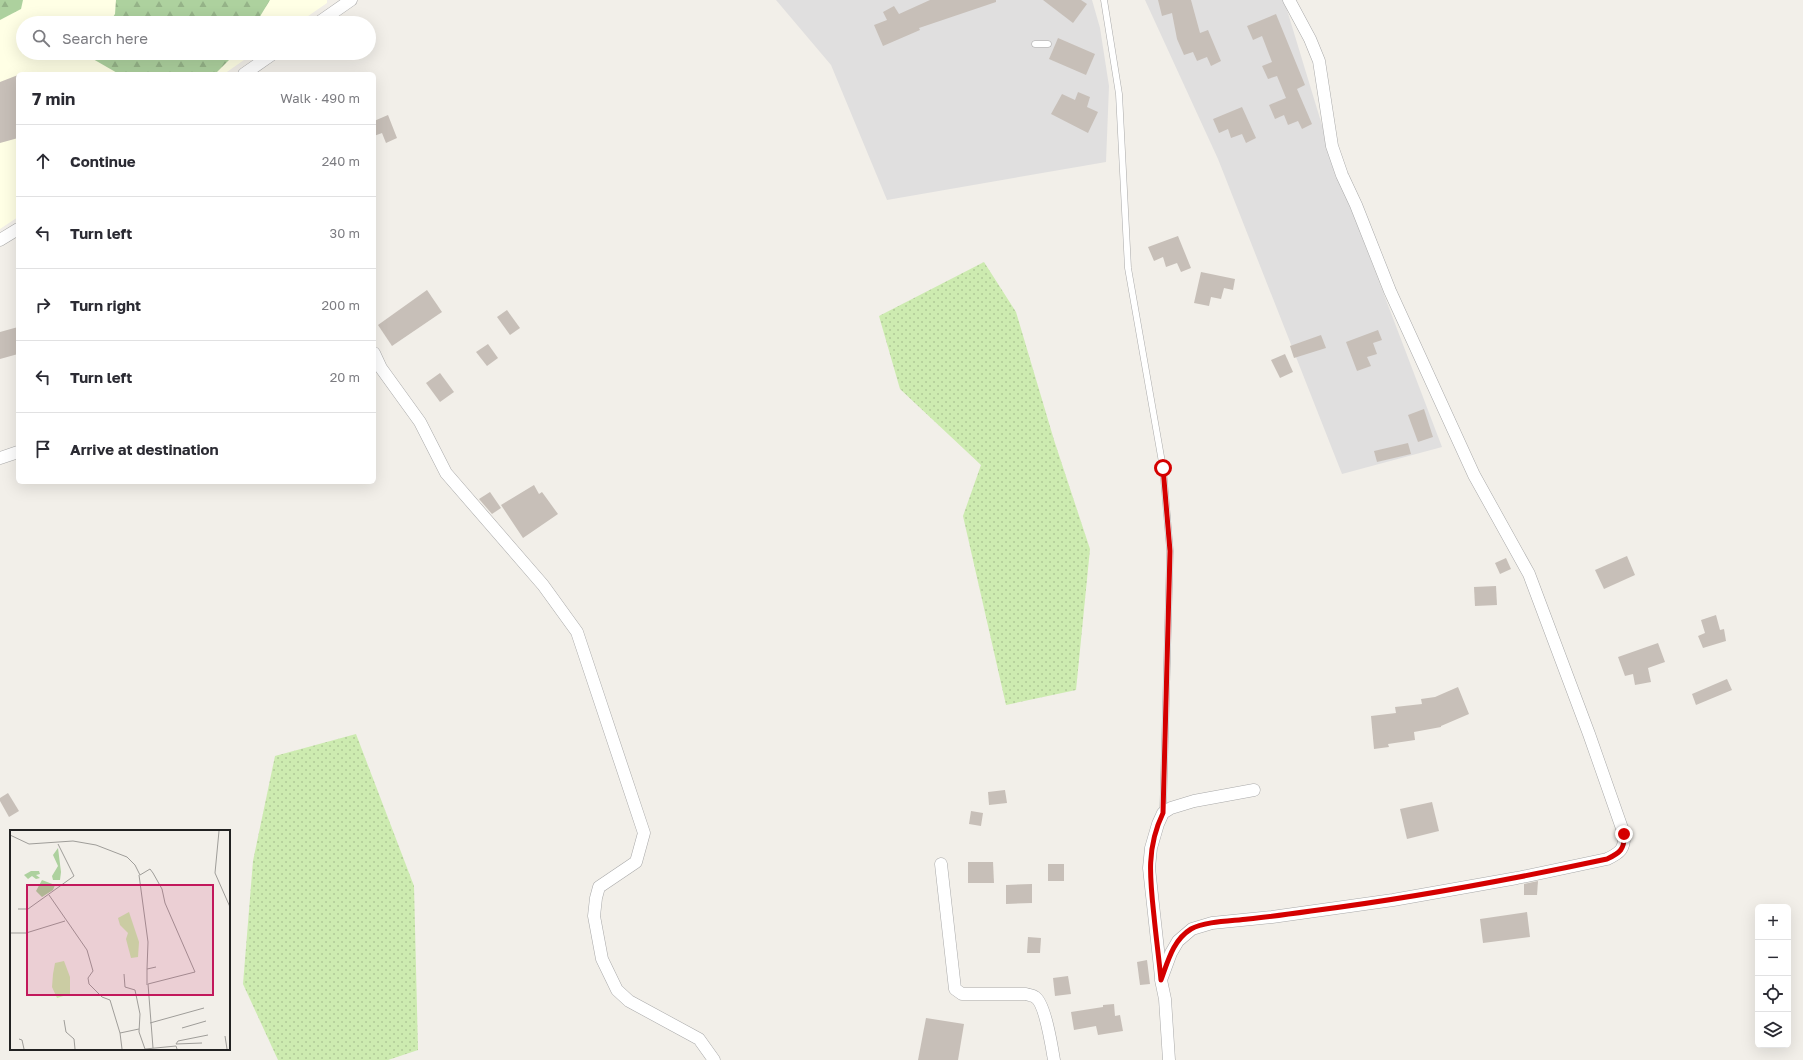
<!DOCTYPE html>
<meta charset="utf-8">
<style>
:root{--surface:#fff;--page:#f7f7f7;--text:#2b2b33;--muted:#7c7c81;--line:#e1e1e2}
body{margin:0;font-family:"Golos Text",sans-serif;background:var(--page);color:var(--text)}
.controls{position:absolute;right:12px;bottom:12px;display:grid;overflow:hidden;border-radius:6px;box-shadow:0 4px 16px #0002}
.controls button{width:36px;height:36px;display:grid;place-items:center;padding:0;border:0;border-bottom:1px solid var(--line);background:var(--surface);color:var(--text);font:20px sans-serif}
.stop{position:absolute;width:12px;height:12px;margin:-9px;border:3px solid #d40000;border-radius:50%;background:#fff}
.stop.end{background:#d40000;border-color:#fff;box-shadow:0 1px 4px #0008}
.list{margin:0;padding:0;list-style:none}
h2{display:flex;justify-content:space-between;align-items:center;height:52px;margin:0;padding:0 16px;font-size:17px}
h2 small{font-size:13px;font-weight:400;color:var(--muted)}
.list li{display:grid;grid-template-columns:26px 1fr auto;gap:12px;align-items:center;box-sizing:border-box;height:72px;padding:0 16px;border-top:1px solid var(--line)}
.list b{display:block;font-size:15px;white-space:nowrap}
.list em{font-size:13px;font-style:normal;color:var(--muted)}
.icon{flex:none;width:22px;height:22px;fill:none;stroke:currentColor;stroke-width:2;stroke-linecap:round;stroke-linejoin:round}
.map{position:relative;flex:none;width:1803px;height:1060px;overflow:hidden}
.search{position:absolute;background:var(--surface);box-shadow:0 4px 16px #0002;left:16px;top:16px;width:360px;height:44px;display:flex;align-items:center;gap:10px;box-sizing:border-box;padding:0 14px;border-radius:22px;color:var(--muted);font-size:15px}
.panel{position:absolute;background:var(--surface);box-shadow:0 4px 16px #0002;left:16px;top:72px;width:360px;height:412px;border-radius:6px}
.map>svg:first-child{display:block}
</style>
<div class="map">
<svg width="1803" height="1060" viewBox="0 0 1803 1060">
<defs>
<pattern id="grass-dots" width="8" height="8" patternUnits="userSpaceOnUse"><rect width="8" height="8" fill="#cdebb0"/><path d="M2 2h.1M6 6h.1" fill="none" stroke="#b0c997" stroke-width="1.8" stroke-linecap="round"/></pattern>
<pattern id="forest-firs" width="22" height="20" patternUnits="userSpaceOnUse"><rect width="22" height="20" fill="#add19e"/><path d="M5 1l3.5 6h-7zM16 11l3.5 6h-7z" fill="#95b388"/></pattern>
</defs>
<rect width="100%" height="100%" fill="#f2efe9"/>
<g fill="#e0dfdf">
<path d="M776,0h316l8,28 9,58 -3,76 -219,38 -56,-135z"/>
<path d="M1145,0h139l48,158 110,289 -100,27 -124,-315z"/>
</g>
<path fill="#ffffe5" d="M0,0h327v3l-29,20h-275v30h231l-30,21h-206v143l-18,12z"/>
<g fill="url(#grass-dots)">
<path d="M984,262l32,50 38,128 36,109 -14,141 -70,15 -43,-189 18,-51 -81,-76 -21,-73z"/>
<path d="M356,734l58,152 4,164 -30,10h-110l-35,-76 10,-123 22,-105z"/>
</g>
<g fill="url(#forest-firs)">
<path d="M0,0h23l-2,9 -21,11z"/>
<path d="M116,0h154l-14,23h-147l6,-9z"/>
<path d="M88,53h148l-21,21h-96l-33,-19z"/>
</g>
<g fill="#c7bfb8">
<path d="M930,0h66v2l-77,26 1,2 -37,16 -9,-21 13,-5 -4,-8 11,-6 5,8z"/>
<path d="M1043,0h38l6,4 -14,19z"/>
<path d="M1158,0h33l9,33 8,-3 13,31 -10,5 -4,-9 -10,4 -4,-9 -9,3 -7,-16 -5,-26 -10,3z"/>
<path d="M1276,14l29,71 -8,4 15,35 -10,5 -4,-8 -10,4 -4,-10 -9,4 -6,-14 17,-7 -9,-22 -9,3 -6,-13 10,-4 -10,-26 -9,4 -6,-14z"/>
<path d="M1058,38l37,16 -9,21 -37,-16z"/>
<path d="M18,75v63l-18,5v-61z"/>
<path d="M1078,92l12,5 -3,10 11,5 -10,21 -37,-19 11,-20 13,6z"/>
<path d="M1242,107l14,31 -10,5 -4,-9 -11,4 -3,-9 -9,4 -6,-14z"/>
<path d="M388,115l9,23 -11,5 -4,-10 -8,3v-15z"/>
<path d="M1178,236l13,32 -10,4 -4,-9 -11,4 -3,-10 -9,4 -6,-14z"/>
<path d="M1201,272l34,7 -2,11 -9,-2 -3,11 -10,-2 -2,9 -15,-3z"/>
<path d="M427,290l15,22 -50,34 -14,-21z"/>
<path d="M507,310l13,18 -10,7 -13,-18z"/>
<path d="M18,327v27l-18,5v-27z"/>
<path d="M1378,330l4,10 -9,3 4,11 -10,3 4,9 -14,5 -11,-29z"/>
<path d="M1321,335l5,13 -32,10 -4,-12z"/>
<path d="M488,344l10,14 -11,8 -11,-14z"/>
<path d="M1285,354l8,18 -13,6 -9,-18z"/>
<path d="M440,373l14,19 -14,10 -14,-19z"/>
<path d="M1424,409l9,28 -15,5 -10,-27z"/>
<path d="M1408,443l3,11 -34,8 -3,-11z"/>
<path d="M534,485l5,9 3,-2 16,22 -35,24 -22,-33z"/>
<path d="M490,492l11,16 -9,6 -13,-15z"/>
<path d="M1627,556l8,19 -31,14 -9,-19z"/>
<path d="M1506,558l5,11 -11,5 -5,-11z"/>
<path d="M1496,586l1,19 -22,1 -1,-19z"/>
<path d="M1716,615l4,15 4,-1 2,12 -23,7 -5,-12 7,-3 -4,-13z"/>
<path d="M1658,643l7,19 -17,6 3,14 -16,3 -2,-11 -8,2 -7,-19z"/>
<path d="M1727,679l5,11 -36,15 -4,-11z"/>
<path d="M1458,687l11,27 -28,12v1l-27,5 1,8 -27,4 1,3 -15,2 -3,-33 25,-3 -1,-6 27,-3 -1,-5 14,-2z"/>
<path d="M1005,790l2,13 -18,2 -1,-13z"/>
<path d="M8,793l11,18 -10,6 -9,-16v-3z"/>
<path d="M1432,802l7,29 -32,8 -7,-30z"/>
<path d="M971,811l12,2 -2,13 -12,-2z"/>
<path d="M968,862h25l1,21h-26z"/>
<rect x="1048" y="864" width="16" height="17"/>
<path d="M1538,881l-1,14h-13v-11z"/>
<path d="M1032,884v19l-26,1v-19z"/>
<path d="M1527,912l3,25 -47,6 -3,-24z"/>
<path d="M1028,937l13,1 -1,15h-13z"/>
<path d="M1147,960l3,24 -10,1 -3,-23z"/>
<path d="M1068,976l3,18 -16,2 -2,-18z"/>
<path d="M1114,1004l1,12 5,-1 3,16 -25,4 -2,-9 -22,4 -3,-18 32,-5v-2z"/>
<path d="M926,1018l38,6 -6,36h-40z"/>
</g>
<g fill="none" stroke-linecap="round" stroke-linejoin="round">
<defs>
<g id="lane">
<path d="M1104,0l15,94 9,174 35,200 7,83 -7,262"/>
<path d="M1035,44h13"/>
</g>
<g id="street">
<path d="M318,23l33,-23"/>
<path d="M244,74l30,-21"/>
<path d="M0,240l18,-11"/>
<path d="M374,353l7,15 39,54 26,51 97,112 34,47 67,201 -8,29 -37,25 -3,11 -2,18 8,43 15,31 12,11 70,38 15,21"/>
<path d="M0,458l18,-6"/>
<path d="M941,864l14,125 7,5h64c2,1 6,1 9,3 10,6 17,51 19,63"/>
<path d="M1161,977l-12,-109 2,-20 7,-24 5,-11 8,-5 23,-7 60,-11"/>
<path d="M1169,1060l-4,-61 -4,-19 10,-27 7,-12 14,-12 20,-6 60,-6 121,-17 124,-22 90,-19c13,-6 18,-10 17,-25l-35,-100 -60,-160 -55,-99 -84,-184 -34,-86 -14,-30 -10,-29 -13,-85 -9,-22 -21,-39"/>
</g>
</defs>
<use href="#lane" stroke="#a9a9a9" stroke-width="7"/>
<use href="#street" stroke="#a9a9a9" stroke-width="13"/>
<use href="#lane" stroke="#fff" stroke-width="6"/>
<use href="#street" stroke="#fff" stroke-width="12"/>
</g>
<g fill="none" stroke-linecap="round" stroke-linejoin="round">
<path stroke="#d40000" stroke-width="5" d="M1163,468l7,83 -7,262c-17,35 -13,66 -9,103 2,21 5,43 7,64 7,-19 12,-40 30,-51 14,-8 42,-8 57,-10 21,-2 42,-5 63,-8 100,-13 198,-31 296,-52 13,-6 18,-10 17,-25"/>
</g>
<g transform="translate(10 830)">
<rect width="220" height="220" fill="#f2efe9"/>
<path d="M119,82l10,30 -1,15 -7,1 -5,-19 2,-6 -8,-8 -2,-7zM54,131l6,16v17l-13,4 -5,-11 1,-13 2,-11z" fill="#cdebb0"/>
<path d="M48,18l3,24 -1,8h-7l-1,-4 6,-10 -5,-11zM21,41h8l1,3 -4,1 4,3 -4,1 -4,-3 -4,3 -4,-4zM32,50l13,5 -2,5 -11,7 -6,-6z" fill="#add19e"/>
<path fill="none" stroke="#9f9d99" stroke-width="1" d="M209,1l-4,42 15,34M0,5l19,9 44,-3 23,4 31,12 8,8 5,10 10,-6 3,4 9,16 3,14 30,69 -47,12 5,64M129,45l9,67 -1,27M39,65l38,55 6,21 -5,7 1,6 13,13 8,3 10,33M8,79h10l46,-33 -16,-32M0,103h16l39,-12M114,144l1,13 10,3 5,24 -1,18 6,17M137,155v-16l9,-2M54,190l2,12 8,7 1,10M140,193l54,-15M172,198l24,-7M215,206l2,13M9,209l3,1 2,9M192,213l-26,1 2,-3 30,-6M112,219l-2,-16 19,-4M135,219l31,-3 1,3"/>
<path fill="#c2185b" fill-opacity="0.15" stroke="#c2185b" stroke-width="2" d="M17,55h186v110h-186z"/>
<rect width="220" height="220" fill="none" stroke="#222" stroke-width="2"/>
</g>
</svg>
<div class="controls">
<button>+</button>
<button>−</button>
<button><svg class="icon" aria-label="locate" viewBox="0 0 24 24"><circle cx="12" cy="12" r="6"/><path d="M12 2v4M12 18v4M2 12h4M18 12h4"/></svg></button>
<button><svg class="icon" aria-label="layers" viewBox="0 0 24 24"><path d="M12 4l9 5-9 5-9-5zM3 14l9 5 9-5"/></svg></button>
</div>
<div class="stop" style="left:1163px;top:468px"></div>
<div class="stop end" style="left:1624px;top:834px"></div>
<div class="search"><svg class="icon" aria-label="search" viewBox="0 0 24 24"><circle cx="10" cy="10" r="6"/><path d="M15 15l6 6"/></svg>Search here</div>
<section class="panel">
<h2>7 min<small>Walk · 490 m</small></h2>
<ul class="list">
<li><svg class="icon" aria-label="ahead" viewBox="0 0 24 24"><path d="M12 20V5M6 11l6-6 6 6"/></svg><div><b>Continue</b></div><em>240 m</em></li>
<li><svg class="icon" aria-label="left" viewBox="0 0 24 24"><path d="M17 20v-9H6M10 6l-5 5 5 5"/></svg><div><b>Turn left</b></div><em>30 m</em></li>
<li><svg class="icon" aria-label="right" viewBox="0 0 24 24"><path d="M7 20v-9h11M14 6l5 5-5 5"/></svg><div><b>Turn right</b></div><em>200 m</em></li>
<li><svg class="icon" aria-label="left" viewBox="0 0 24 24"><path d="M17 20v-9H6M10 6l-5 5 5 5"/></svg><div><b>Turn left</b></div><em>20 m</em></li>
<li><svg class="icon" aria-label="arrive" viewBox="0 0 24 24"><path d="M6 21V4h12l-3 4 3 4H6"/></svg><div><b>Arrive at destination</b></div></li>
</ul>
</section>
</div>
